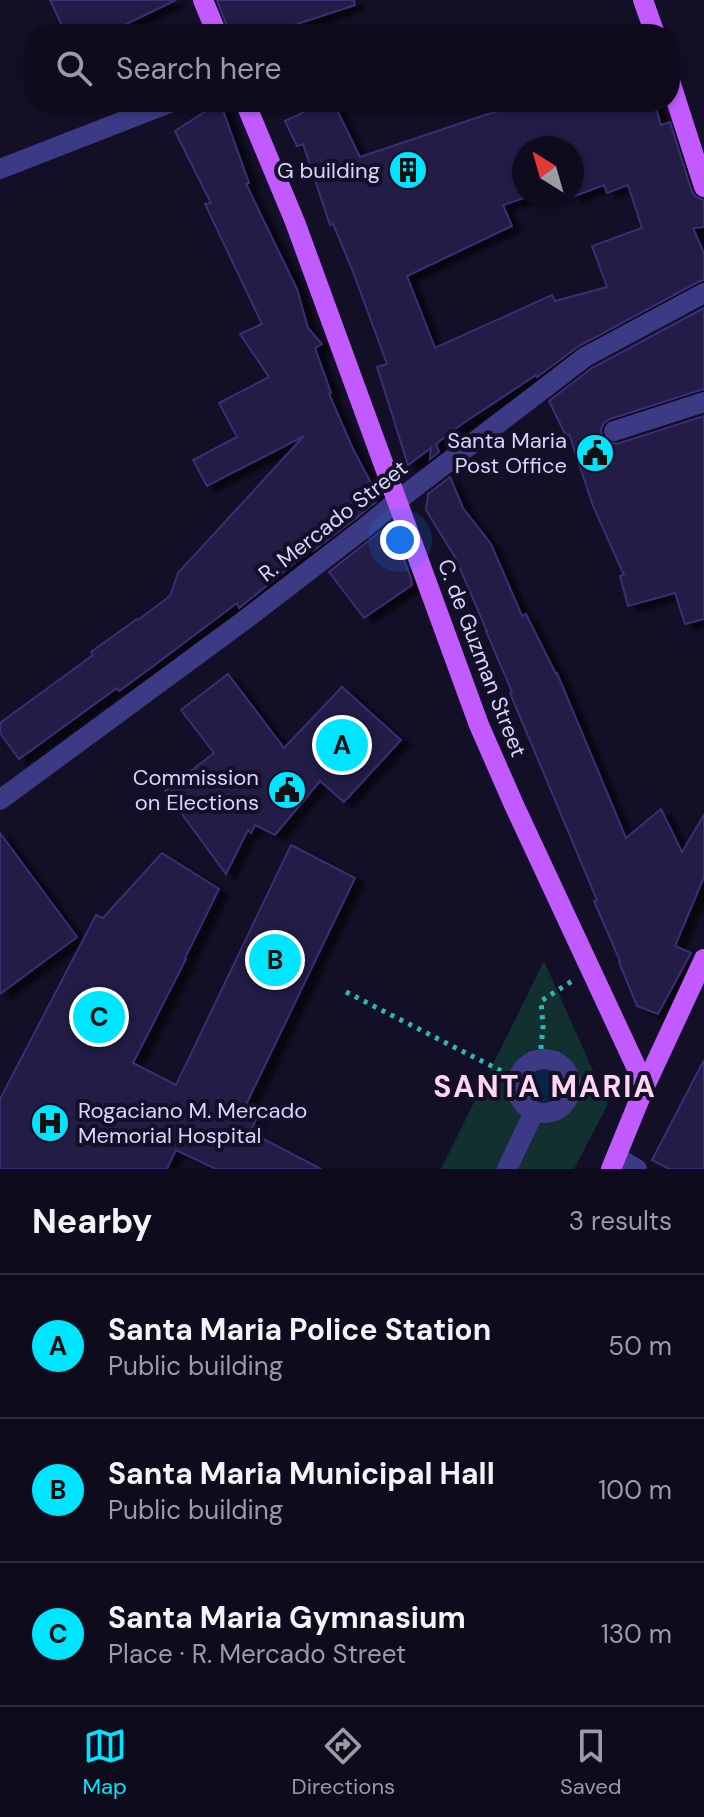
<!DOCTYPE html>
<meta charset="utf-8">
<style>
:root{--surface:#0e0b1c;--page:#1c1929;--text:#f1f3f6;--muted:#9b9ba3;--line:#2e2b3b;--accent:#00e5ff}
body{margin:0;font-family:"DM Sans",sans-serif;background:var(--page);color:var(--text)}
.compass{position:absolute;left:512px;top:136px;width:72px;height:72px;border-radius:50%;background:var(--surface);box-shadow:0 2px 6px #0004;rotate:323deg}
.you{position:absolute;left:400px;top:540px;width:28px;height:28px;margin:-20px;border:6px solid #fff;border-radius:50%;background:#1a73e8;box-shadow:0 0 0 12px #1a73e833}
.badge{display:grid;place-items:center;width:52px;height:52px;border-radius:50%;background:var(--accent);color:#111;font-size:26px;font-weight:700}
.pin{position:absolute;translate:-50% -50%;border:4px solid #fff;box-shadow:0 2px 8px #0006}
.list{margin:0;padding:0;list-style:none}
h2{display:flex;justify-content:space-between;align-items:center;height:104px;margin:0;padding:0 32px;font-size:34px}
h2 small{font-size:26px;font-weight:400;color:var(--muted)}
.list li{display:grid;grid-template-columns:52px 1fr auto;gap:24px;align-items:center;box-sizing:border-box;height:144px;padding:0 32px;border-top:2px solid var(--line)}
.list b{display:block;font-size:30px;white-space:nowrap}
.list p{margin:0;font-size:26px;white-space:nowrap;color:var(--muted)}
.list em{font-size:26px;font-style:normal;color:var(--muted)}
.icon{flex:none;width:44px;height:44px;fill:none;stroke:currentColor;stroke-width:2;stroke-linecap:round;stroke-linejoin:round}
.map{position:relative;flex:none;width:704px;height:1169px;overflow:hidden}
.search{position:absolute;background:var(--surface);box-shadow:0 2px 6px #0004;left:24px;right:24px;top:24px;height:88px;display:flex;align-items:center;gap:20px;box-sizing:border-box;padding:0 28px;border-radius:32px;color:var(--muted);font-size:30px}
.sheet{height:536px;background:var(--surface)}
nav{display:flex;justify-content:space-around;align-items:center;box-sizing:border-box;height:112px;border-top:2px solid var(--line);background:var(--surface);font-size:22px;color:var(--muted)}
nav a{display:grid;justify-items:center;gap:4px}
nav .on{color:var(--accent)}
.map>svg:first-child{display:block}
</style>
<div class="map">
<svg width="704" height="1169" viewBox="0 0 704 1169">
<defs>
<filter id="shadow"><feDropShadow dx="9" dy="5" stdDeviation="2" flood-color="#0009"/></filter>
</defs>
<rect width="100%" height="100%" fill="#130f26"/>
<path fill="#12302f" d="M544,961l64,143 -34,65h-133z"/>
<circle fill="#0c2248" cx="544" cy="1088" r="18"/>
<g fill="#241b47" stroke="#3b2d73" stroke-width="2" fill-rule="evenodd" filter="url(#shadow)">
<path d="M50,0h126l-58,28 3,6h-55z"/>
<path d="M217,0h137l1,5 -76,25 1,4h-50z"/>
<path d="M220,102l29,81 -3,1 51,105 11,39 14,16 -7,4 16,45 -2,1 24,55 25,47 -4,3 2,3 -21,17 -42,32 -1,-2 -73,59 -2,-5 -81,61 -37,27 -2,-3 -98,71 -19,-26v-10l93,-68 -2,-3 46,-33 1,1 32,-24 8,-23 126,-137 -97,50 -14,-26 44,-23 -18,-34 50,-26 -29,-43 22,-10 -57,-120 6,-1 -36,-72z"/>
<path d="M325,102h8l27,55 125,-42 48,-13h121l7,23 9,-3 22,70 4,5 8,3v27l-11,1 11,25v27l-6,2 -119,64 -42,31 -1,-2 -74,49 -26,20 3,8 -9,7 1,-11 -23,17 -31,-98 10,-3 -35,-95 -19,-45 -3,1 -27,-81 -6,2 -12,-25zM524,148h48v49l32,-12 3,8 21,-8 14,43 -50,18 15,41 -52,14 -3,-6 -117,53 -28,-72 105,-50 -9,-21 21,-7z"/>
<path d="M704,308v81l-94,30 -6,4 -3,6 1,7 4,5 11,3 87,-28v203l-19,5 -10,-31 -47,13 -8,-30 4,-1 -31,-69 -24,-72 -3,2 -17,-35 43,-33z"/>
<path d="M450,477l13,31 28,36 31,72 4,-2 30,60 1,-1 69,165 35,-29 21,43 22,-37v62l-29,69 16,7 -33,61 -21,-8 -18,-44 1,-1 -26,-60 3,-1 -87,-207 2,-1 -26,-61h1l-32,-74 -29,-47 2,-16z"/>
<path d="M390,524l21,54 1,7 -48,33 -35,-46z"/>
<path d="M228,674l56,74 58,-61 59,53 -57,62 -24,-21 -45,54 -20,-10 -4,8 -3,-3 -22,44 -61,-83 49,-38 -33,-43z"/>
<path d="M0,833l77,104 -77,57z"/>
<path d="M291,845l64,33 -113,235 14,7 -6,12 71,37h-105l-40,-19 -9,19h-167v-70l96,-184 7,3 59,-65 57,36 -34,69 1,1 -53,104 43,22z"/>
<path d="M704,1060v109h-35l-17,-9z"/>
</g>
<g fill="none" stroke-linecap="round" stroke-linejoin="round">
<g stroke="#2fb8b0" stroke-width="5" stroke-dasharray="4 6" stroke-linecap="butt">
<path d="M346,992l171,87"/>
<path d="M540,1059l3,-33 -2,-25 31,-20"/>
</g>
<g stroke="#3d3a85" stroke-width="20">
<path d="M0,169l172,-67"/>
<path d="M614,431l90,-29"/>
<path d="M0,800l242,-178 121,-93 34,-28 188,-144 119,-64"/>
<circle cx="544" cy="1086" r="27"/>
<path d="M617,1157l20,12"/>
<path d="M507,1169l27,-57"/>
</g>
<g stroke="#c25bff" stroke-width="20">
<path d="M203,0l14,34"/>
<path d="M643,0l12,34"/>
<path d="M670,81l34,106"/>
<path d="M245,102l50,120 184,503 35,80 131,281"/>
<path d="M611,1169l34,-83 59,-127"/>
</g>
</g>
<defs>
<symbol id="building-disc" viewBox="-11 -11 22 22"><circle r="9.5" fill="#00e5ff" stroke="#130f26"/><path d="M-4-6H4V6H1V3H-1V6H-4ZM-2.5-4.3h1.7v1.8h-1.7ZM.8-4.3h1.7v1.8H.8ZM-2.5-1h1.7V.8h-1.7ZM.8-1h1.7V.8H.8Z" fill="#111"/></symbol>
<symbol id="civic-disc" viewBox="-11 -11 22 22"><circle r="9.5" fill="#00e5ff" stroke="#130f26"/><path d="M-.6-6.5H3V-4.5H.6V-3L4-1V1h2V6H-6V1h2V-1L-.6-3ZM-1.2 2.5V6h2.4V2.5Z" fill="#111"/></symbol>
<symbol id="hospital-disc" viewBox="-11 -11 22 22"><circle r="9.5" fill="#00e5ff" stroke="#130f26"/><path d="M-5-5h3v3.5h4V-5h3V5h-3V1.5h-4V5h-3Z" fill="#111"/></symbol>
</defs>
<g fill-rule="evenodd">
<use href="#building-disc" x="386" y="148" width="44" height="44"/>
<use href="#civic-disc" x="573" y="431" width="44" height="44"/>
<use href="#civic-disc" x="265" y="768" width="44" height="44"/>
<use href="#hospital-disc" x="28" y="1101" width="44" height="44"/>
</g>
<g text-anchor="middle" dominant-baseline="central" stroke-width="8" stroke-linejoin="round" paint-order="stroke">
<g font-size="22" fill="#d9d4ff" stroke="#130f26" text-anchor="end">
<text x="380" y="170">G building</text>
<text x="567" y="440">Santa Maria<tspan x="567" dy="25">Post Office</tspan></text>
<text x="259" y="777">Commission<tspan x="259" dy="25">on Elections</tspan></text>
<text x="78" y="1110" text-anchor="start">Rogaciano M. Mercado<tspan x="78" dy="25">Memorial Hospital</tspan></text>
</g>
<g font-size="22" fill="#d9d4ff" stroke="#130f26">
<text transform="translate(333 521) rotate(-38)">R. Mercado Street</text>
<text transform="translate(482 658) rotate(69)">C. de Guzman Street</text>
</g>
<g font-size="30" font-weight="bold" letter-spacing="2" fill="#ffd6f0" stroke="#130f26">
<text x="545" y="1086">SANTA MARIA</text>
</g>
</g>
</svg>
<svg class="compass" viewBox="-18 -18 36 36"><path d="M0-13l5 13h-10z" fill="#e53935"/><path d="M0 13l5-13h-10z" fill="#9b9ba3"/></svg>
<div class="you"></div>
<div class="pin badge" style="left:342px;top:745px">A</div>
<div class="pin badge" style="left:275px;top:960px">B</div>
<div class="pin badge" style="left:99px;top:1017px">C</div>
<div class="search"><svg class="icon" aria-label="search" viewBox="0 0 24 24"><circle cx="10" cy="10" r="6"/><path d="M15 15l6 6"/></svg>Search here</div>
</div>
<section class="sheet">
<h2>Nearby<small>3 results</small></h2>
<ul class="list">
<li><span class="badge">A</span><div><b>Santa Maria Police Station</b><p>Public building</p></div><em>50 m</em></li>
<li><span class="badge">B</span><div><b>Santa Maria Municipal Hall</b><p>Public building</p></div><em>100 m</em></li>
<li><span class="badge">C</span><div><b>Santa Maria Gymnasium</b><p>Place · R. Mercado Street</p></div><em>130 m</em></li>
</ul>
</section>
<nav>
<a class="on"><svg class="icon" aria-label="map" viewBox="0 0 24 24"><path d="M3 6l6-2 6 2 6-2v14l-6 2-6-2-6 2zM9 4v14M15 6v14"/></svg>Map</a>
<a><svg class="icon" aria-label="directions" viewBox="0 0 24 24"><path d="M12 3l9 9-9 9-9-9zM9 14v-3h6M13 9l2 2-2 2"/></svg>Directions</a>
<a><svg class="icon" aria-label="saved" viewBox="0 0 24 24"><path d="M7 4h10v16l-5-4-5 4z"/></svg>Saved</a>
</nav>
